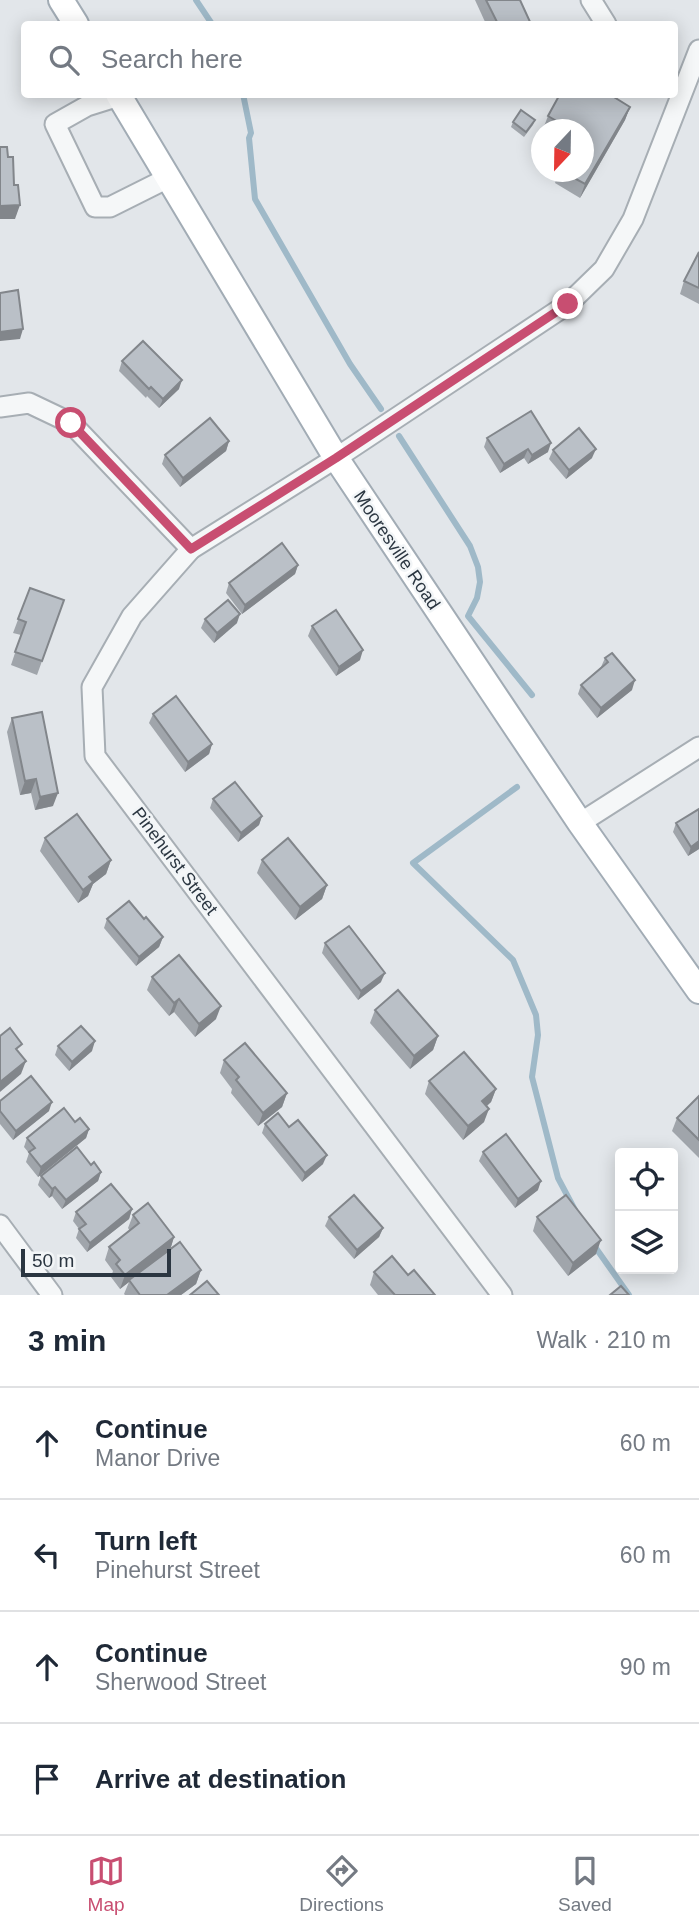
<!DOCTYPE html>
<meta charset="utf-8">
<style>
:root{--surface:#fff;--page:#f6f6f7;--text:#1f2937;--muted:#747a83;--line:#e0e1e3;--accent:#c84e71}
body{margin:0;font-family:Helvetica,sans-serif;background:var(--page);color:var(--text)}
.controls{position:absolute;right:21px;bottom:21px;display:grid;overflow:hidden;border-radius:7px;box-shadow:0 4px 18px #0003}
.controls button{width:63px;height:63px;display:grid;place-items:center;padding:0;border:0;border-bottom:2px solid var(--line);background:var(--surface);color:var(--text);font:35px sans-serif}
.compass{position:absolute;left:531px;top:119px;width:63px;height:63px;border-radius:50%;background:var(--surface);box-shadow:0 4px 18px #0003;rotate:202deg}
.scale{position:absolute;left:21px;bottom:18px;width:150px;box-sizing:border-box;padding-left:7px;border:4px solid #2b3641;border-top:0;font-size:19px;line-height:24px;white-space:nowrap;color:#2b3641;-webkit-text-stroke:5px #f2f5f7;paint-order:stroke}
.stop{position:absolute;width:21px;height:21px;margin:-16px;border:5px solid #c84e71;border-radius:50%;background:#fff}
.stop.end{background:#c84e71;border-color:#fff;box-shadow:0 2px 7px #0008}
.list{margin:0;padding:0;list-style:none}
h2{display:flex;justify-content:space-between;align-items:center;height:91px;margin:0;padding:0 28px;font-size:30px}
h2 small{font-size:23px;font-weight:400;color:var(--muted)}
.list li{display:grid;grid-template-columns:46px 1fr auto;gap:21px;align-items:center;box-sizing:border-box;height:112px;padding:0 28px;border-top:2px solid var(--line)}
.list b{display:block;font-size:26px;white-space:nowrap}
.list p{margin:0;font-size:23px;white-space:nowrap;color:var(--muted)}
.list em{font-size:23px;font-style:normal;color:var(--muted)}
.icon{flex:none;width:38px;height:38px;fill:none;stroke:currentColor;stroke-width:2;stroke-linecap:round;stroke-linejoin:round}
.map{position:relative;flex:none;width:699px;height:1295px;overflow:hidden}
.search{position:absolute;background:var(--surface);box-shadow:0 4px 18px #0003;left:21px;right:21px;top:21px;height:77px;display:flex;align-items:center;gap:18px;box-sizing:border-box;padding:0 24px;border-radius:7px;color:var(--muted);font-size:26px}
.sheet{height:539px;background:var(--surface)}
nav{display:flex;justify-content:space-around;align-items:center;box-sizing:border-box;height:98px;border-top:2px solid var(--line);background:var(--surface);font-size:19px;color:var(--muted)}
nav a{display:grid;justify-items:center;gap:4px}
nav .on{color:var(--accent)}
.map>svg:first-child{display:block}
</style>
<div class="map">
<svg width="699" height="1295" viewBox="0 0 699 1295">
<rect width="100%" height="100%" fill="#e2e6ea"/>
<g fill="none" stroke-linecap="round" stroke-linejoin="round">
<g stroke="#9fb9c8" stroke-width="6">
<path d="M196,0l16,24"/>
<path d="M243,94l8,39 -2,5 6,61 95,165 31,45"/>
<path d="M399,436l71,110 8,21 2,15 -3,16 -9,18 64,79"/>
<path d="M517,787l-104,76 100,97 23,55 2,20 -6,42 26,101 17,32"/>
<path d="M593,1244l36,51"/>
</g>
<defs>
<g id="minor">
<path d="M591,0l15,24"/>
<path d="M119,96l-32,10 -32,18 40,83h15l58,-29"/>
<path d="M0,407l29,-4 42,20 120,126"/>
<path d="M580,823l119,-76"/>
<path d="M0,1225l52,70"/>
<path d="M502,1295l-407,-539 -3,-69 40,-71 59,-67 145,-91 232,-154 36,-35 29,-50 66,-169"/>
</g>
<g id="major">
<path d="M61,0l15,24"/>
<path d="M118,94l218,364 244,365 119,168"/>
</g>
</defs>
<use href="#minor" stroke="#a7aeb4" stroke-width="23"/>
<use href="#major" stroke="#a2acb5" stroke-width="28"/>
<use href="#minor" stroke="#f5f7f8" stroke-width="19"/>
<use href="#major" stroke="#fff" stroke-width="24"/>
</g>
<g fill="#a0a5ab">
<path d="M475,0h45l11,24h-45z"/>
<path d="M630,107l-5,13 -45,78 -25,-15 4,-11h25v-42h-40l-1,-1 5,-13z"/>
<path d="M535,120l-2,5 -9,12 -13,-10 2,-5z"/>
<path d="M699,252v52l-19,-10 4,-13z"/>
<path d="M122,361l57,28 -20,19 -12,-12 -1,2 -27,-27z"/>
<path d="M487,438l61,14 -20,12 -4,-6 -24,15 -16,-26z"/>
<path d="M229,441l-3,10 -46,36 -18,-23 3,-9z"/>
<path d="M553,450l39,8 -26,21 -17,-20z"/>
<path d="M298,565l-3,9 -53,40 -16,-21 3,-10z"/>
<path d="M30,588l34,12 -27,75 -26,-10 10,-30 -8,-2z"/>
<path d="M205,619l32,4 -23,20 -13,-15z"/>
<path d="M312,626l48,34 -24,16 -28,-40z"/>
<path d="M605,658l27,32 -35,28 -19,-24 3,-9 20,-18z"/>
<path d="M153,714l59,30 -3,10 -24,18 -36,-49z"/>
<path d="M12,718l41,88 -18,4 -4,-17 -11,2 -13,-63z"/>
<path d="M213,799l49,17 -3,9 -21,17 -28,-34z"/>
<path d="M699,809v40l-11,7 -15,-24 3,-9z"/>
<path d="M45,838l66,22 -5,14 -13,10 -5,12 -10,7 -38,-52z"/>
<path d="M262,860l65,25 -5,14 -27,21 -38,-47z"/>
<path d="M107,919h37l19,18 -4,10 -23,19 -32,-38z"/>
<path d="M325,943l56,39 -23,18 -36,-47z"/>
<path d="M152,977l64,42 -21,18 -21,-25 -5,4 -22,-26z"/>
<path d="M375,1010l63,26 -5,14 -23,19 -40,-46z"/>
<path d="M58,1046l34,5 -23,20 -14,-16z"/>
<path d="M224,1060l63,33 -5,14 -24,19 -27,-33 1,-4 -12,-16z"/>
<path d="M429,1081l67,8 -5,13 -4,4 -3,16 -21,18 -38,-46z"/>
<path d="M699,1096v62l-27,-27 5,-13z"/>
<path d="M0,1101l49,10 -36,29 -13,-16z"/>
<path d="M75,1122l14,7 -3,9 -48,39 -12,-15 3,-9 -5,-6 3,-9z"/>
<path d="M265,1124l24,3 34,37 -21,18 -40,-49z"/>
<path d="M483,1152l55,38 -23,18 -36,-47z"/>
<path d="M91,1165l10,7 -3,9 -36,28 -10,-13 -3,2 -11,-13 3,-9z"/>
<path d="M132,1209l-3,10 -42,33 -11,-14 3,-9 -6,-8 3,-9z"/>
<path d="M133,1215l41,22 -4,13 31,20 -5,14 -15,11h-56l-1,-1 5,-12 -9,7 -9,-12 2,-6 -8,-11 4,-13 21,-16 -2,-3z"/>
<path d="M329,1217l54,11 -4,9 -25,22 -29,-33z"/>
<path d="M537,1217l59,37 -28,22 -35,-45z"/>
<path d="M374,1272l34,3 27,20h-57l-8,-10z"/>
</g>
<g fill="#82868b">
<path d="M630,107l-5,13 -45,78 5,-14z"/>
<path d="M20,205l-5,14h-15v-13z"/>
<path d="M23,329l-3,10 -20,2v-9z"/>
<path d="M182,380l-3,9 -20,19 4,-9z"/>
<path d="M229,441l-3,10 -46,36 3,-9z"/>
<path d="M551,443l-3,9 -20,12 4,-9z"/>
<path d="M528,449l-4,9 -24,15 4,-9z"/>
<path d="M596,449l-4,9 -26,21 3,-9z"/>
<path d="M298,565l-3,9 -53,40 3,-9z"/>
<path d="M240,614l-3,9 -23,20 3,-10z"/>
<path d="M363,650l-3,10 -24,16 3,-9z"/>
<path d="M635,680l-3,10 -35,28 4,-10z"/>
<path d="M212,744l-3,10 -24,18 3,-10z"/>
<path d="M36,779l-5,14 -11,2 5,-14z"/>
<path d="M58,793l-5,13 -18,4 5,-13z"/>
<path d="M262,816l-3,9 -21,17 3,-9z"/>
<path d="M699,841v8l-11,7 3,-9z"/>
<path d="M111,860l-5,14 -13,10 -5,12 -10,7 11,-26z"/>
<path d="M327,885l-5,14 -27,21 5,-13z"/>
<path d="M163,937l-4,10 -23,19 3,-9z"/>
<path d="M385,973l-4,9 -23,18 3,-9z"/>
<path d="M179,999l-5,13 -5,4 5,-13z"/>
<path d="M221,1006l-5,13 -21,18 4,-13z"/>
<path d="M438,1036l-5,14 -23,19 4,-13z"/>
<path d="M95,1041l-3,10 -23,20 3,-9z"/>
<path d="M26,1061l-5,13 -21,18v-10z"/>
<path d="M496,1089l-5,13 -14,12 5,-13z"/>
<path d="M287,1093l-5,14 -24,19 5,-13z"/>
<path d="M52,1102l-3,9 -36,29 3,-9z"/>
<path d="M489,1109l-5,13 -21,18 5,-14z"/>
<path d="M89,1129l-3,9 -48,39 3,-10z"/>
<path d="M327,1155l-4,9 -21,18 3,-9z"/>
<path d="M101,1172l-3,9 -36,28 4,-9z"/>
<path d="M541,1181l-3,9 -23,18 3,-9z"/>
<path d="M55,1187l-3,9 -3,2 3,-9z"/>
<path d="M132,1209l-3,10 -42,33 3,-9z"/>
<path d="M383,1228l-4,9 -25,22 3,-9z"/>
<path d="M174,1237l-4,13 -50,39 5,-14z"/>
<path d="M601,1240l-5,14 -28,22 5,-13z"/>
<path d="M201,1270l-5,14 -15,11h-14z"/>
</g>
<g fill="#bac0c7" stroke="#82868b" stroke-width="2">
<path d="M486,0h34l11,24h-33z"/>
<path d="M560,94h49l21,13 -45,77 -22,-12h21v-42h-12l-24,-14z"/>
<path d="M521,110l14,10 -9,12 -13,-10z"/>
<path d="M0,147h7l1,10h5l1,28h4l2,20 -20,1z"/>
<path d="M699,252v36l-15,-7z"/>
<path d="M18,290l5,39 -23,3v-39z"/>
<path d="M143,341l39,39 -19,19 -12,-12 -2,2 -27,-28z"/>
<path d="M531,411l20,32 -19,12 -4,-6 -24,15 -17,-26z"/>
<path d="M210,418l19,23 -46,37 -18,-23z"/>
<path d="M579,428l17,21 -27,21 -16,-20z"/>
<path d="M282,543l16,22 -53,40 -16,-22z"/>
<path d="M30,588l34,12 -22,61 -27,-9 11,-30 -8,-3z"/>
<path d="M228,600l12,14 -23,19 -12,-14z"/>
<path d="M336,610l27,40 -24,17 -27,-41z"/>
<path d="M612,653l23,27 -34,28 -20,-23 27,-23 -3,-4z"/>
<path d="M176,696l36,48 -24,18 -35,-48z"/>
<path d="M42,712l16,81 -18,4 -4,-18 -11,2 -13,-63z"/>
<path d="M235,782l27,34 -21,17 -28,-34z"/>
<path d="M699,809v32l-8,6 -15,-24z"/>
<path d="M77,814l34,46 -22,17 4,5 -10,8 -38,-52z"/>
<path d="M288,838l39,47 -27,22 -38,-47z"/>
<path d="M129,901l15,18 2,-2 17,20 -24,20 -32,-38z"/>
<path d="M349,926l36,47 -24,18 -36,-48z"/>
<path d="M179,955l42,51 -22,18 -20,-25 -5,4 -22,-26z"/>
<path d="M398,990l40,46 -24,20 -39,-46z"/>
<path d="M81,1026l14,15 -23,21 -14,-16z"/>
<path d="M10,1028l12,16 -6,5 10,12 -26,21v-46z"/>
<path d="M245,1043l42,50 -24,20 -27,-33 3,-3 -15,-17z"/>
<path d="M464,1052l32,37 -14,12 7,8 -21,17 -39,-45z"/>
<path d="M31,1076l21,26 -36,29 -16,-20v-10z"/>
<path d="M699,1096v44l-22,-22z"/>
<path d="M64,1108l11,14 5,-4 9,11 -48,38 -12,-15 6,-4 -8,-10z"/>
<path d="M278,1113l11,14 9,-7 29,35 -22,18 -40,-49z"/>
<path d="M506,1134l35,47 -23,18 -35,-47z"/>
<path d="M77,1147l14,18 3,-3 7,10 -35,28 -11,-13 -3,2 -11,-13z"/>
<path d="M111,1184l21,25 -42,34 -11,-14 7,-5 -10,-12z"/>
<path d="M354,1195l29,33 -26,22 -28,-33z"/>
<path d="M566,1195l35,45 -28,23 -36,-46z"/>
<path d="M148,1203l26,34 -49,38 -9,-11 4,-4 -11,-13 30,-24 -6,-8z"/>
<path d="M180,1242l21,28 -34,25h-27l-11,-15z"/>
<path d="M392,1256l16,19 6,-5 21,25h-40l-21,-23z"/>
<path d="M207,1281l12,14h-29z"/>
<path d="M621,1286l8,9h-19z"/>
</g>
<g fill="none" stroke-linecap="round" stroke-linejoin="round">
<path stroke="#c84e71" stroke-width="9" d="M71,423l120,126 145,-91 232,-154"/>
</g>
<g text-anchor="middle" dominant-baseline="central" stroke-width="5" stroke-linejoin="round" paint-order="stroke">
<g font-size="18" fill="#2b3641" stroke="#f2f5f7">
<text transform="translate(397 550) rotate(56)">Mooresville Road</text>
<text transform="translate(175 861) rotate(53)">Pinehurst Street</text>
</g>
</g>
</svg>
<div class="controls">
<button><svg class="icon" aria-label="locate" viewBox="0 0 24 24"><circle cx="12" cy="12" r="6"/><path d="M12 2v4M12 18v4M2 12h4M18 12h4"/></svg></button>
<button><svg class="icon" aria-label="layers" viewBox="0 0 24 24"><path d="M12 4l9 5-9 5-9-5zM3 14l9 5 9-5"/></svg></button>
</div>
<svg class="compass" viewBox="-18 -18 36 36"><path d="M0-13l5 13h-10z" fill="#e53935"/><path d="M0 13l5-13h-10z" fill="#747a83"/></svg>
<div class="scale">50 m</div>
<div class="stop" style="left:71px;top:423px"></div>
<div class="stop end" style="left:568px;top:304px"></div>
<div class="search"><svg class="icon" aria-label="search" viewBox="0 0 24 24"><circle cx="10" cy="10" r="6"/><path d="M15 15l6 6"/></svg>Search here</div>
</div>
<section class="sheet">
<h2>3 min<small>Walk · 210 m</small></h2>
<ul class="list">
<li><svg class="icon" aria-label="ahead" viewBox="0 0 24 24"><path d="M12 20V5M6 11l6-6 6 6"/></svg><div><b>Continue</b><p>Manor Drive</p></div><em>60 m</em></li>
<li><svg class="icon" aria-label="left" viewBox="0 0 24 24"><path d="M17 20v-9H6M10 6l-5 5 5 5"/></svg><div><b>Turn left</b><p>Pinehurst Street</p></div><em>60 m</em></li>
<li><svg class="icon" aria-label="ahead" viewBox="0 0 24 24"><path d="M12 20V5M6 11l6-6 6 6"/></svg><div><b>Continue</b><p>Sherwood Street</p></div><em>90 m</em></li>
<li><svg class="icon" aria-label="arrive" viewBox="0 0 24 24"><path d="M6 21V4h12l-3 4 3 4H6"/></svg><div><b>Arrive at destination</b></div></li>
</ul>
</section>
<nav>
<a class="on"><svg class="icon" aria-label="map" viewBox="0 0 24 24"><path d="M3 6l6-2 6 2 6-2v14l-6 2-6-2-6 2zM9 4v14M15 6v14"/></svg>Map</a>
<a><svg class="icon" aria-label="directions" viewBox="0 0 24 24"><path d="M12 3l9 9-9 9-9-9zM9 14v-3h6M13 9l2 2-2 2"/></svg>Directions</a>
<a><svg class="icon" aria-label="saved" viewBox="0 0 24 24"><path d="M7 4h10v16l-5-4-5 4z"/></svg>Saved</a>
</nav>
